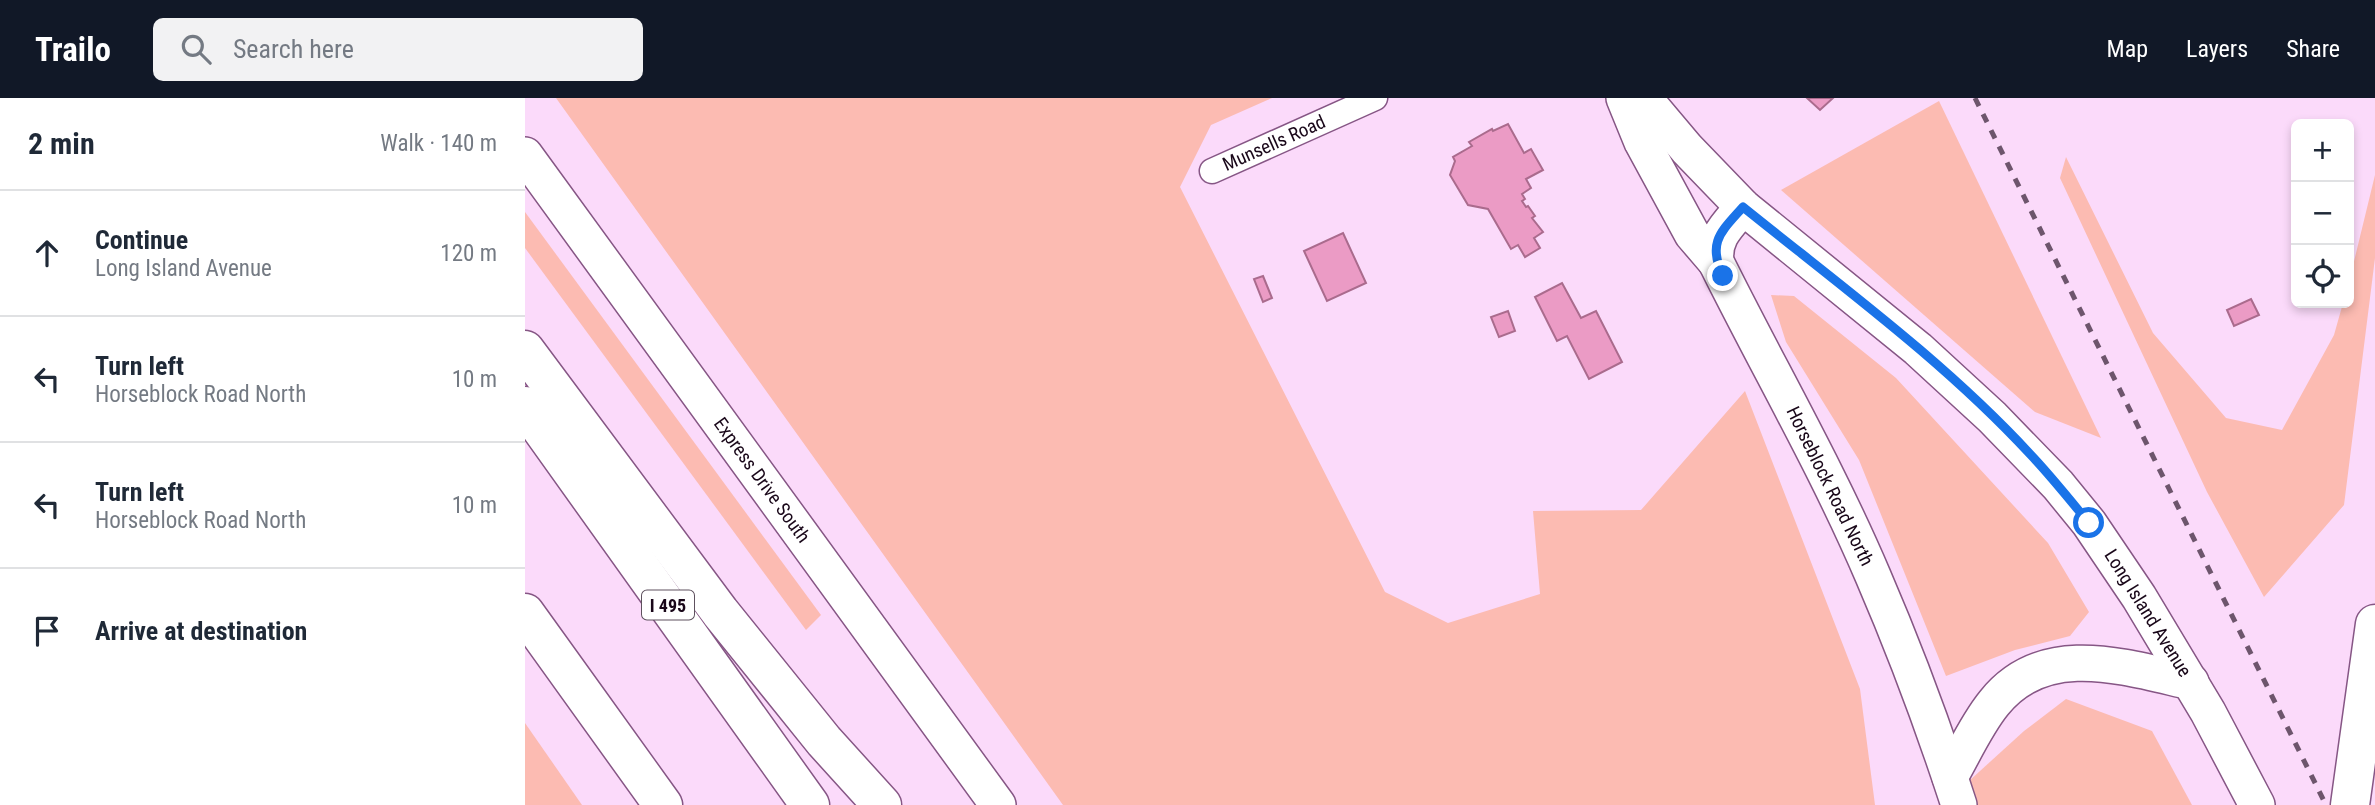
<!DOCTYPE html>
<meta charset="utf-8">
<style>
:root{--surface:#fff;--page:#f2f2f3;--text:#1f2937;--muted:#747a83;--line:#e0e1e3;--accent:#111827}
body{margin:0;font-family:"Roboto Condensed",sans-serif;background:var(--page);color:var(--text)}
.controls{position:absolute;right:21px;top:21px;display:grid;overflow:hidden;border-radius:10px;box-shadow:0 4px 10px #0003}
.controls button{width:63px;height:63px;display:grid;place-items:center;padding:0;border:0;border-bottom:2px solid var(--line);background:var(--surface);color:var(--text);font:35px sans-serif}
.stop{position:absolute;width:21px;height:21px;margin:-16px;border:5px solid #1a73e8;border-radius:50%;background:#fff}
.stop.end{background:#1a73e8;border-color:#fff;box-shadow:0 2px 7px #0008}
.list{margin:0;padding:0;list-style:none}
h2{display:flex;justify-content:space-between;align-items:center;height:91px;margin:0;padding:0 28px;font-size:30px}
h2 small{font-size:23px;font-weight:400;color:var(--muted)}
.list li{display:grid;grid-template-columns:46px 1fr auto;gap:21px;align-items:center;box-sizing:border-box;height:126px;padding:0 28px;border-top:2px solid var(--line)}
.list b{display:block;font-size:26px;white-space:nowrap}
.list p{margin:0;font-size:23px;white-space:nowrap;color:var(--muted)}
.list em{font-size:23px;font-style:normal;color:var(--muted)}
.icon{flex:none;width:38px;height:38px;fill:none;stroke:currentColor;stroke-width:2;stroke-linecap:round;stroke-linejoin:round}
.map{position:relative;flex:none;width:1850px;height:707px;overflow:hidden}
header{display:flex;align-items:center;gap:42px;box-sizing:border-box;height:98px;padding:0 35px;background:var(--accent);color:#fff}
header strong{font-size:33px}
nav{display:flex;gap:38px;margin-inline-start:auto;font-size:24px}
.search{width:490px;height:63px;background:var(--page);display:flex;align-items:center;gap:18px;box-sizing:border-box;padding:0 24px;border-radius:10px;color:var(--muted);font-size:26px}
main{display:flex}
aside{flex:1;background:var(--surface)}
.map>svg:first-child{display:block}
</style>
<header>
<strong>Trailo</strong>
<div class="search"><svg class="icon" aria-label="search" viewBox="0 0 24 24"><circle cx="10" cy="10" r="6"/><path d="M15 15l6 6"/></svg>Search here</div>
<nav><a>Map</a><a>Layers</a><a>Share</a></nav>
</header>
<main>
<aside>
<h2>2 min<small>Walk · 140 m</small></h2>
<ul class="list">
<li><svg class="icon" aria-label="ahead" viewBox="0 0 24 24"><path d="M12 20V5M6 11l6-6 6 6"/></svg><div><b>Continue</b><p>Long Island Avenue</p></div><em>120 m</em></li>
<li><svg class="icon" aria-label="left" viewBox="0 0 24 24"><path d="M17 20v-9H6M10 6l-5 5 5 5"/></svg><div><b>Turn left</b><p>Horseblock Road North</p></div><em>10 m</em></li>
<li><svg class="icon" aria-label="left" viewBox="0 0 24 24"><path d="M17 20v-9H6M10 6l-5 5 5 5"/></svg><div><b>Turn left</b><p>Horseblock Road North</p></div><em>10 m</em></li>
<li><svg class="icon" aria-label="arrive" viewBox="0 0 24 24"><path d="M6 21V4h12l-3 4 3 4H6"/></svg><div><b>Arrive at destination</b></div></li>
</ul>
</aside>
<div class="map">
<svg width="1850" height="707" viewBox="0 0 1850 707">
<rect width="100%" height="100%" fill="#fbdafa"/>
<g fill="#fcbbb2">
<path d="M31,0h716l-61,27 -31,62 205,405 63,31 92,-29 -7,-83 108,-1 104,-119 115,298 15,116h-812z"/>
<path d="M1414,3l162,337 -66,-26 -254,-222z"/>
<path d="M1541,59l87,176 73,85 56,12 52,-95 9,-32h6v-21l26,-107v83l-31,247 -80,92 -57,-105 -147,-314z"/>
<path d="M0,114l296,403 -15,15 -281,-382z"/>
<path d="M1246,197l23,1 102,82 152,165 41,69 -19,24 -55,14 -69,26 -87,-216 -73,-118z"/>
<path d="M1541,601l86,32 40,74h-219l-4,-24 55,-50z"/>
<path d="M0,625l57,82h-57z"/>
</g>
<g fill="#eb9bc5" stroke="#aa6b8d" stroke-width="2">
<path d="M1282,0h26l-13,12z"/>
<path d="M983,26l16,29 7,-4 12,21 -17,9 5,9 -9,6 3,5 -3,2 4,6 2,-1 7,10 -3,2 11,14 -9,6 6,10 -15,9 -7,-12 -7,4 -23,-40 -20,-4 -18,-30 5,-14 -2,-4 19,-11 -3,-4 23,-13 1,2z"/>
<path d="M818,135l23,50 -39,18 -23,-50z"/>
<path d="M738,178l9,22 -9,4 -9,-23z"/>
<path d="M1037,185l19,35 15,-7 26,51 -33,17 -22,-43 -10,5 -22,-44z"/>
<path d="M1726,201l8,16 -25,11 -7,-16z"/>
<path d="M983,213l7,20 -16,6 -8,-20z"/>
</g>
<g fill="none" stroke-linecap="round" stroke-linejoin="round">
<defs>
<path id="street" d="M687,73l163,-73"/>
<g id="secondary">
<path d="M1099,0l18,44 50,92 24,28"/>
<path d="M1119,0l43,51 56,58 175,142 74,68 66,68 31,38 50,74 69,115 49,93"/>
<path d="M0,57l473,650"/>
<path d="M1218,109c-15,18 -30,30 -27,55 52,105 111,206 157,314 32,74 61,152 86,229"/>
<path d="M1425,679c14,-24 26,-52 44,-74 50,-63 131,-36 197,-21"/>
</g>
<path id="primary" d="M1825,707l25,-181"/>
<g id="highway">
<path d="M0,252l195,262 104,129 58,64"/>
<path d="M0,308l285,399"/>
<path d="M0,515l138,192"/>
</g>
</defs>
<use href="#street" stroke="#865685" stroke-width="27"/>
<use href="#secondary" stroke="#865685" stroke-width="38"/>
<use href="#primary" stroke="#865685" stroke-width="41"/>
<use href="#highway" stroke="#865685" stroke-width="41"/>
<use href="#street" stroke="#fff" stroke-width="24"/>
<use href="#secondary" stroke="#fff" stroke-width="35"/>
<use href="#primary" stroke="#fff" stroke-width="38"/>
<use href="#highway" stroke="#fff" stroke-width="38"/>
<path stroke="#6d556c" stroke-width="5" stroke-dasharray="9 9" stroke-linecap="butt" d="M1450,0l351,707"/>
</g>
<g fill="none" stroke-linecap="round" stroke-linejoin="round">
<path stroke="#1a73e8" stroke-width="9" d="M1198,178c-16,-34 -2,-44 20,-69 98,79 202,155 287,247 21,22 40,46 59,69"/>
</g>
<g text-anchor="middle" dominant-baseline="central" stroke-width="7" stroke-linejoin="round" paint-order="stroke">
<rect fill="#fff" stroke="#5e515e" stroke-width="2" x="117" y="492.5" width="52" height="29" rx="5"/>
<g font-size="18" font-weight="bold" fill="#190719">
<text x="143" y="507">I 495</text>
</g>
<g font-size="19" fill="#190719" stroke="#fff">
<text transform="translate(749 45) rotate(-24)">Munsells Road</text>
<text transform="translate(237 382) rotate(54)">Express Drive South</text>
<text transform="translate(1305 388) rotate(64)">Horseblock Road North</text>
<text transform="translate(1623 515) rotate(58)">Long Island Avenue</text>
</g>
</g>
</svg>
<div class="controls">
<button>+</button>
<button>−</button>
<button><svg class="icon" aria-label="locate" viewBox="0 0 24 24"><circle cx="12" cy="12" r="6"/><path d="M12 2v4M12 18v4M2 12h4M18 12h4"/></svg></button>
</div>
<div class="stop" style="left:1564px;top:425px"></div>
<div class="stop end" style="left:1198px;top:178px"></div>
</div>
</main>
